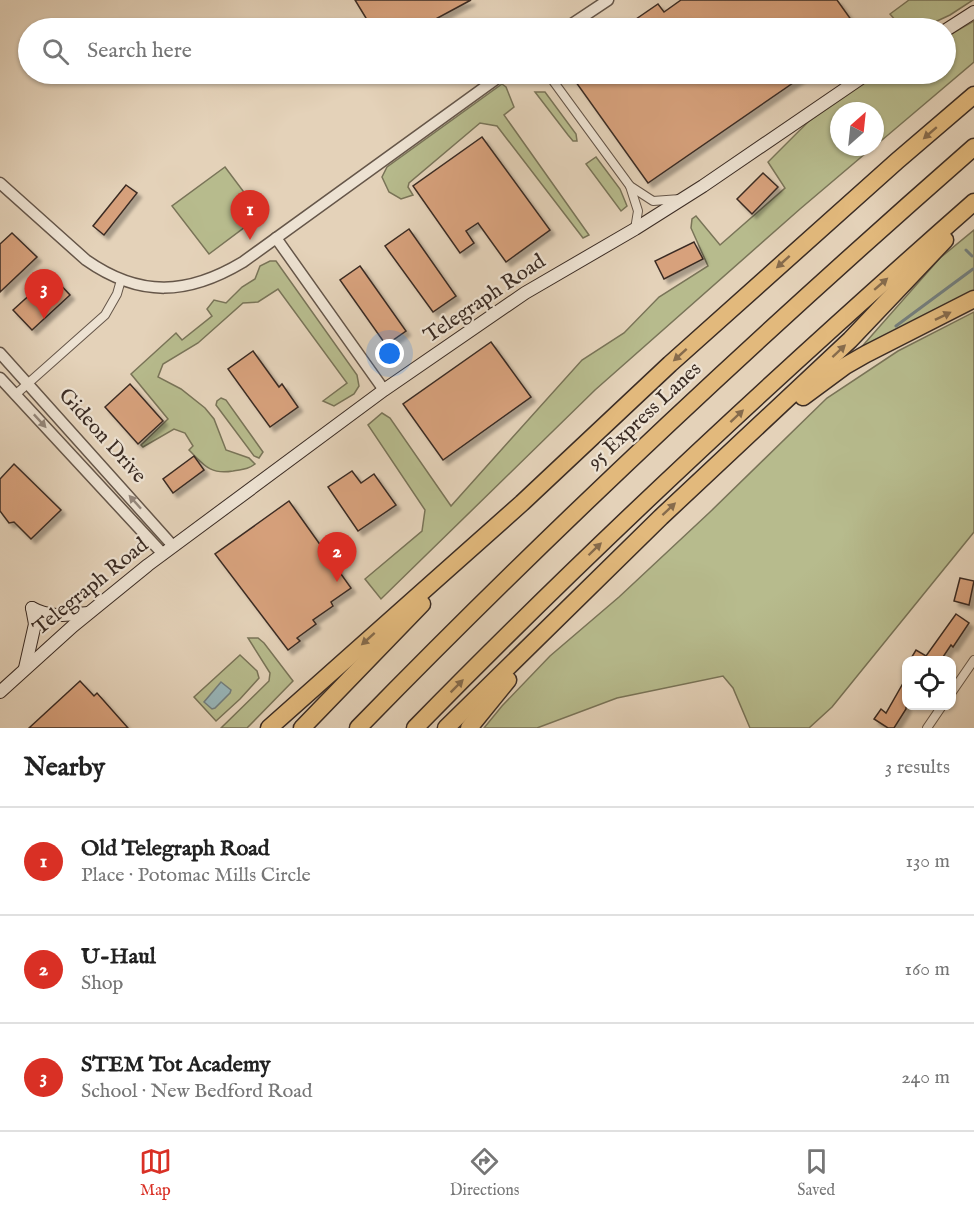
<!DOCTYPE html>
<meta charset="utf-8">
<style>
:root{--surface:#fff;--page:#f6f6f6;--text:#222;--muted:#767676;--line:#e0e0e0;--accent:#d93025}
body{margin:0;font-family:"IM FELL English",serif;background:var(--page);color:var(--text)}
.controls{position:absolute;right:18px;bottom:18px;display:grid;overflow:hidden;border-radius:12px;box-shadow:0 2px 4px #0004}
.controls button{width:54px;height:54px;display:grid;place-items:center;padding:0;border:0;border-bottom:2px solid var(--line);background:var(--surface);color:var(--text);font:30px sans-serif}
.compass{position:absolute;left:830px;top:102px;width:54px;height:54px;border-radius:50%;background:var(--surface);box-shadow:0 2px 4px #0004;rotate:27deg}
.you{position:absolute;left:390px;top:354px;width:21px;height:21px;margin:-15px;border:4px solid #fff;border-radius:50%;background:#1a73e8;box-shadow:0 0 0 9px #1a73e833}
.badge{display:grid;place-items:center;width:39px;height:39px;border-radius:50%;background:var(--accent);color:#fff;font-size:20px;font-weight:700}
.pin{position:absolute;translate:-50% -50px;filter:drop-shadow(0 2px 3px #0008)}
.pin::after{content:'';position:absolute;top:32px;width:21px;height:18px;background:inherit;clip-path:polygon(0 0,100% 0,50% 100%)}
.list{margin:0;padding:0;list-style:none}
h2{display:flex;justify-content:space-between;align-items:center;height:78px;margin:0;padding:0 24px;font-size:26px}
h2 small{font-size:20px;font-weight:400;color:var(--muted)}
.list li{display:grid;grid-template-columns:39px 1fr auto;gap:18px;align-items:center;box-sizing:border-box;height:108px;padding:0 24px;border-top:2px solid var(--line)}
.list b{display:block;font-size:22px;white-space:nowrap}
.list p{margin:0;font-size:20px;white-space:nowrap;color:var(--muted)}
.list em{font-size:20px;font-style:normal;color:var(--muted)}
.icon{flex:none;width:33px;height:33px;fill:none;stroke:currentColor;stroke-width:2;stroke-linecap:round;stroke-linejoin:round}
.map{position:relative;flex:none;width:974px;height:728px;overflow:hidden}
.search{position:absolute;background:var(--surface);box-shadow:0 2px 4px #0004;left:18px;right:18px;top:18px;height:66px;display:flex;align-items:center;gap:15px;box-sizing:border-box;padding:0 21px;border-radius:33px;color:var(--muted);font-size:22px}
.sheet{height:402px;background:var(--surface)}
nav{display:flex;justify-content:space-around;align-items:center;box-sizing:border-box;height:84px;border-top:2px solid var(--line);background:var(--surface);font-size:16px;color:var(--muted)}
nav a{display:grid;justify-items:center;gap:3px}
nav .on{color:var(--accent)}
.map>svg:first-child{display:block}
</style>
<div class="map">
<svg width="974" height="728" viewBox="0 0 974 728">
<defs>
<filter id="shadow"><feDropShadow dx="4.5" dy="4.5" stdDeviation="1.5" flood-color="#0004"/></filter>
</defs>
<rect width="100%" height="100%" fill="#e4d2b9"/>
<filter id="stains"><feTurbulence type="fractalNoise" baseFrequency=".00333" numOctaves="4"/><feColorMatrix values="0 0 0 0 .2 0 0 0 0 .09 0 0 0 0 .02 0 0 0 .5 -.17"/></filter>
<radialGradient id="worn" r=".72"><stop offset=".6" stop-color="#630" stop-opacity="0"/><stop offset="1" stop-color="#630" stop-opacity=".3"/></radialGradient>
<g fill="#b7bb8d" stroke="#797458" stroke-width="1.5">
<path d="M909,0h64l-23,15 -28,13h-20l-12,-14z"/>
<path d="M974,21v41l-99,84v-35h-36v36h34l-73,62 -205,181 -214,209 -16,-20 57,-48 3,-21 -57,-85 14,-12 8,5 61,88 131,-146 42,-27 35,-36 49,-31 -17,-38 1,-9 4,-3 24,29 65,-57 -17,-26 40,-40 52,-39 18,-9h68v-37z"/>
<path d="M502,84l4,3 8,20 -10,8 85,120 -6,3 -86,-112 -17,-3 -71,60 -1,4 5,8 -12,4 -12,-7 -7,-15 5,-10z"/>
<path d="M535,92h10l31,42 1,7h-4l-5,-6z"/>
<path d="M596,157l24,32 7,17 -6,5 -35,-47z"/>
<path d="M225,167l36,48 -52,39 -37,-48z"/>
<path d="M974,230v62l-116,59 82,-93z"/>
<path d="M270,261h6l81,114 2,11 -5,8 -20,12 -11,-5 24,-18 -69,-94 -20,13 -15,1 -45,40 -35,21 -5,13 23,12 24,19 9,11 12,31 23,8 6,6c-8,6 -12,5 -22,7 -23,4 -29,-6 -44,-21l4,-4 -8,-13 -11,-4 -31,18 -2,-2 27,-26 -37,-45 45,-41 6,7 30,-24 -5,-7 7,-9 12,3 16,-16 13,-8 5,-13z"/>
<path d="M974,312v220l-142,175 -23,21h-59l-17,-40 -10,-12 -106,22 -80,30h-53l18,-22 48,-50 69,-59 91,-85 117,-114 71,-47z"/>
<path d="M221,398l5,2 37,52 -4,6 -5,-2 -38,-51 1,-4z"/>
<path d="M248,638h10l6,5 29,38 -46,47h-26l48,-47 1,-8z"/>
<path d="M240,655l17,16 2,7 -19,21 -24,22 -22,-24z"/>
</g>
<path fill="#98b5b8" stroke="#737e7d" stroke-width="1.5" d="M221,682l10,8 -1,3 -15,15 -3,1 -8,-7z"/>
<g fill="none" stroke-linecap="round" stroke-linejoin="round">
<g stroke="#737e7d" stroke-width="3">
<path d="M966,250l6,6"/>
<path d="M896,326l77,-57"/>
</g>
</g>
<g fill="#d7a17c" stroke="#3b2c24" stroke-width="1.5" filter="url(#shadow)">
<path d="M355,0h116l-52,28h-47z"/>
<path d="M681,0h156l20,28h-234l35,-24 6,8z"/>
<path d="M579,74h227l-158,109 -75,-105z"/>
<path d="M482,137l68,93 -44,32 -28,-39 -12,8 8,12 -14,10 -47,-67z"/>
<path d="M763,173l15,14 -26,27 -15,-15z"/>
<path d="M126,185l11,8 -33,42 -11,-9z"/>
<path d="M409,229l47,67 -23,16 -48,-66z"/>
<path d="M12,233l25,24 -37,35v-48z"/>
<path d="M694,242l9,17 -39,20 -9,-18z"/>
<path d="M360,266l46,65 -20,14 -46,-65z"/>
<path d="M56,280l14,15 -38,35 -19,-20 32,-29 5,5z"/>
<path d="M491,342l40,55 -88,63 -40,-56z"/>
<path d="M253,351l26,36 3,-3 16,23 -28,20 -42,-58z"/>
<path d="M130,384l33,37 -25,23 -33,-37z"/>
<path d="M194,456l10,14 -31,23 -10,-14z"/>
<path d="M14,464l47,46 -30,29 -17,-17 -5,1 -9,-12v-32z"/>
<path d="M352,471l9,12 13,-9 22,31 -38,26 -30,-44z"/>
<path d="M289,501l62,87 -20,14 2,4 -20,14 3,4 -19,14 3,3 -12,9 -73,-96z"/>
<path d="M960,578l14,3 -5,24 -15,-4z"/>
<path d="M956,614l13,9 -16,24 -2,-2 -10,15h-31l6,-10 10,6z"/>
<path d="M906,678v31l-12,19h-6l-14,-9 7,-10 5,4z"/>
<path d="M80,681l14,15 3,-3 31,35h-99z"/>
</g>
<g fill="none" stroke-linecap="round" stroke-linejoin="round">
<defs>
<g id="minor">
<path d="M548,74l82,112 23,15 27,-2"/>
<path d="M630,186l8,25 -3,18"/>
<path d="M15,395l90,-80 12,-21 4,-14"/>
<path d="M952,692l22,-32"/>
<path d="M927,728l15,-22"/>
</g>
<g id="tertiary">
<path d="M566,28l42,-28"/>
<path d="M0,183l86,77c54,38 102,35 157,2l260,-188"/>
<path d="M276,238l108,152"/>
<path d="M0,353l173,193"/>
<path d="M0,378l163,176"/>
</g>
<g id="secondary">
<path d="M946,30l28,-18"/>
<path d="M32,608c20,11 35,6 56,5"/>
<path d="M25,668l10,-44 -3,-16"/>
<path d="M0,692l73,-66 75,-61 236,-175 141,-97 110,-64 68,-43 164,-112"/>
</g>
<g id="motorway">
<path d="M803,397l42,-31 21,-12 108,-55"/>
<path d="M269,728l253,-225 148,-139 227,-203 77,-66"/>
<path d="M302,728l120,-124"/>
<path d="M358,728c197,-202 404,-395 616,-581"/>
<path d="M415,728c179,-183 367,-357 559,-526"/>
<path d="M446,728l215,-211 189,-177 95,-100"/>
<path d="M469,728l39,-48"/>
</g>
</defs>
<use href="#minor" stroke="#655649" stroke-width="10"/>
<use href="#tertiary" stroke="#655649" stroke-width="13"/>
<use href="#secondary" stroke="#3b2c24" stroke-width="14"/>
<use href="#motorway" stroke="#3b2c24" stroke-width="19"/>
<use href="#minor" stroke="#ede2d2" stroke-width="8"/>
<use href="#tertiary" stroke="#ede2d2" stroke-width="10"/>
<use href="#secondary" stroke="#ede2d2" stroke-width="12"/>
<use href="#motorway" stroke="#e2b97c" stroke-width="16"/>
</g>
<defs><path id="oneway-solid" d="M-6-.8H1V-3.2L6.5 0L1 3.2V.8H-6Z" transform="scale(1.5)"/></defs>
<g fill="#866b4c">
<use href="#oneway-solid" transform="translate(930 133) rotate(139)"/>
<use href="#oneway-solid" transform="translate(783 262) rotate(138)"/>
<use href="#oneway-solid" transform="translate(881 284) rotate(-41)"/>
<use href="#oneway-solid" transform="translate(943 316) rotate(-26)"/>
<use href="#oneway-solid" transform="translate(839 351) rotate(-43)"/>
<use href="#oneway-solid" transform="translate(680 355) rotate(138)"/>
<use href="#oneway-solid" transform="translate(737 416) rotate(-43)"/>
<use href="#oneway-solid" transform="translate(669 509) rotate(-43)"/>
<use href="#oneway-solid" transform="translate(595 549) rotate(-44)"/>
<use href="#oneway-solid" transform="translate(368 639) rotate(138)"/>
<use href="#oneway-solid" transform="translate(457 686) rotate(-45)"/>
</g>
<g fill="#94877b">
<use href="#oneway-solid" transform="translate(40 421) rotate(47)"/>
<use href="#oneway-solid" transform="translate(135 502) rotate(-132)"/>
</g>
<g text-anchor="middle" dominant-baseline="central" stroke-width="4.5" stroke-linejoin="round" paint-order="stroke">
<g font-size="21" fill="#3b2c24" stroke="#ede2d2">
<text transform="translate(485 299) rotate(-34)">Telegraph Road</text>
<text transform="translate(645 416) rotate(-43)">95 Express Lanes</text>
<text transform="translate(102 436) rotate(48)">Gideon Drive</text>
<text transform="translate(91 587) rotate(-39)">Telegraph Road</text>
</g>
</g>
<rect width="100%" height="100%" filter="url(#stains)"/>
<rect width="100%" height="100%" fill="url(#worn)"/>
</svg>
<div class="controls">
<button><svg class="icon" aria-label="locate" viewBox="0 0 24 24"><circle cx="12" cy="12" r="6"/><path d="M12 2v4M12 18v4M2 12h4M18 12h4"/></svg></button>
</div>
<svg class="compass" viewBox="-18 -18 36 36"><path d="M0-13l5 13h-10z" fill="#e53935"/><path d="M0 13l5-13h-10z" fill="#767676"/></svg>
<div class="you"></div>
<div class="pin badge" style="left:250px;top:240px">1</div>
<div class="pin badge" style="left:337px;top:582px">2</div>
<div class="pin badge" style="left:44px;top:319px">3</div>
<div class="search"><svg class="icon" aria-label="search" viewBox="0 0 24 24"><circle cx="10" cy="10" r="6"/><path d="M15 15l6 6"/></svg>Search here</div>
</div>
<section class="sheet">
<h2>Nearby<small>3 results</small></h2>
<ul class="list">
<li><span class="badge">1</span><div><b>Old Telegraph Road</b><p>Place · Potomac Mills Circle</p></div><em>130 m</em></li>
<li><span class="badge">2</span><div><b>U-Haul</b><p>Shop</p></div><em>160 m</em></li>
<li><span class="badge">3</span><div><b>STEM Tot Academy</b><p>School · New Bedford Road</p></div><em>240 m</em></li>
</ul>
</section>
<nav>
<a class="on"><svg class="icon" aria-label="map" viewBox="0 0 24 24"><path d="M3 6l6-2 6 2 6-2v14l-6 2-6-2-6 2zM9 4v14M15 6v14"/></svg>Map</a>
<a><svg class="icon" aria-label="directions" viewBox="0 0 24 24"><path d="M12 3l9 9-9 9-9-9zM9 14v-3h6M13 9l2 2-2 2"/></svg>Directions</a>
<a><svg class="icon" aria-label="saved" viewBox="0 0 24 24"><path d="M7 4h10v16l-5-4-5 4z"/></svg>Saved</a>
</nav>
